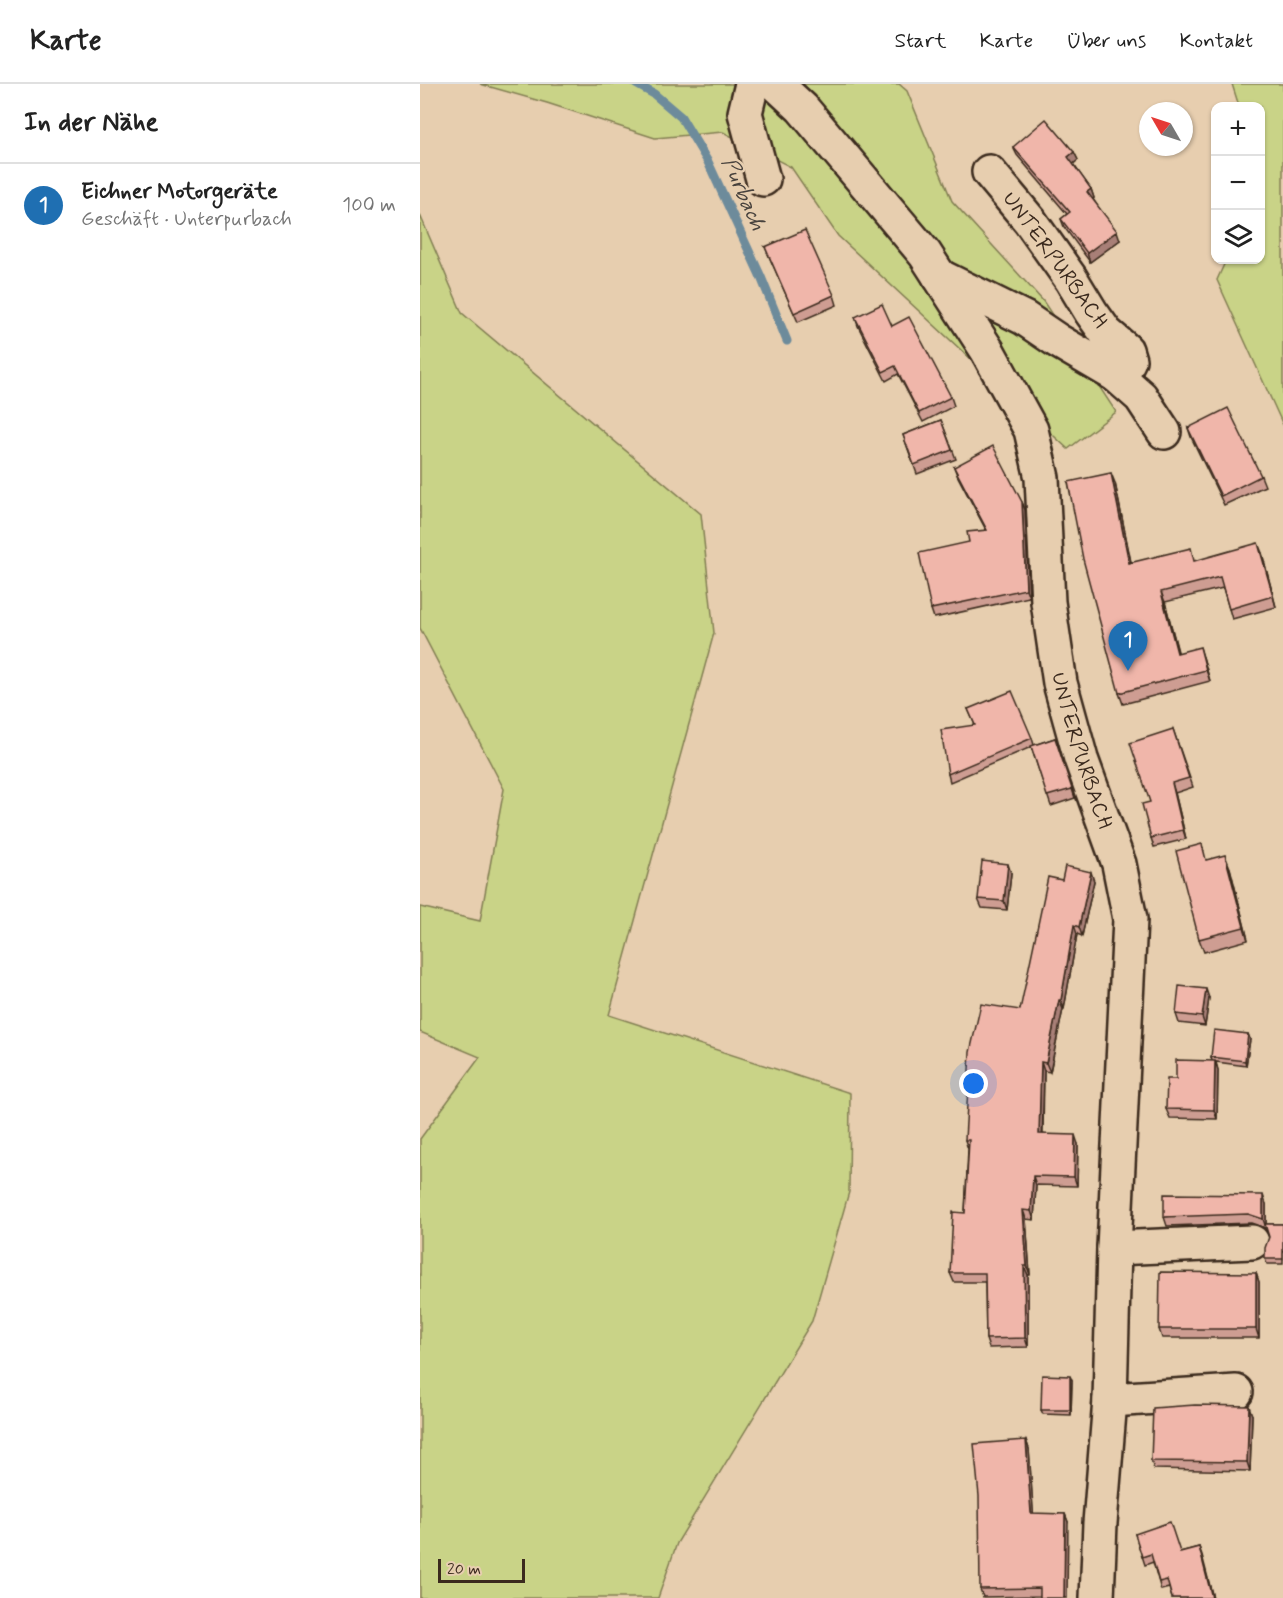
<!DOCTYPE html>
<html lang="de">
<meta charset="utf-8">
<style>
:root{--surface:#fff;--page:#f6f6f6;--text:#222;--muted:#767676;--line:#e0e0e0;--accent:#1f6fb2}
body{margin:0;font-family:Mynerve,sans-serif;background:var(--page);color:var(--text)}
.controls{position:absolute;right:18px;top:18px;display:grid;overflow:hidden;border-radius:12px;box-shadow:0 2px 4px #0004}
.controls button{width:54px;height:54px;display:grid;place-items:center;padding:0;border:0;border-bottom:2px solid var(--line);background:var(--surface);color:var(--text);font:30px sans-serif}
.compass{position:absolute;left:719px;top:18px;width:54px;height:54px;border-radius:50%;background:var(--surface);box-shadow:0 2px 4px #0004;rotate:309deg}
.scale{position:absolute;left:18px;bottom:15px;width:87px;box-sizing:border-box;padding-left:6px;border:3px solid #3b2a1e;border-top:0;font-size:16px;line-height:21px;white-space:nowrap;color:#3b2a1e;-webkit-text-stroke:4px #e7ceaf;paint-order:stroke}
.you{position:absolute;left:554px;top:1000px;width:21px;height:21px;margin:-15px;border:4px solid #fff;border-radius:50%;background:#1a73e8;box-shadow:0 0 0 9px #1a73e833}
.badge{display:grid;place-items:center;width:39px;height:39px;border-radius:50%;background:var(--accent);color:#fff;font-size:20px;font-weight:700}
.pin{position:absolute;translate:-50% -50px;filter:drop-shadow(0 2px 3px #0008)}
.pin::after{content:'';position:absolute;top:32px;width:21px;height:18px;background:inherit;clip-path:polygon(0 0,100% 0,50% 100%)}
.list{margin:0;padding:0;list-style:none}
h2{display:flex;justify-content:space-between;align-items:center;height:78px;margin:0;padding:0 24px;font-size:26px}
h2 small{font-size:20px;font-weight:400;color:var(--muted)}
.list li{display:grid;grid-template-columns:39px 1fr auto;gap:18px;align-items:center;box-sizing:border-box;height:84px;padding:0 24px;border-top:2px solid var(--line)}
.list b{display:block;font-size:22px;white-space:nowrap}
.list p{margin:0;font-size:20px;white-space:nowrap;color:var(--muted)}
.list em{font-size:20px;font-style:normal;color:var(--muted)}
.icon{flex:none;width:33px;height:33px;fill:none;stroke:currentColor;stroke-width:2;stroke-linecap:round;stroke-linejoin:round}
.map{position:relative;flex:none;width:863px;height:1514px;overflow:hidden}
header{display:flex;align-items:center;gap:36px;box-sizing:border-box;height:84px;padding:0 30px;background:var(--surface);border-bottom:2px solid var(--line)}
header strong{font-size:28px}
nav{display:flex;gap:33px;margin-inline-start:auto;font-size:21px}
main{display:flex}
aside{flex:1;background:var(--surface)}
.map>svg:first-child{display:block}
</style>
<header>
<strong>Karte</strong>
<nav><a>Start</a><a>Karte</a><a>Über uns</a><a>Kontakt</a></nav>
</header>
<main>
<aside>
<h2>In der Nähe<small></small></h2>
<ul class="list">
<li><span class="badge">1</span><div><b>Eichner Motorgeräte</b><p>Geschäft · Unterpurbach</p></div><em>100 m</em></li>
</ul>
</aside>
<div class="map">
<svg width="863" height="1514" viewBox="0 0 863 1514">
<rect width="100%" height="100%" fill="#e7ceaf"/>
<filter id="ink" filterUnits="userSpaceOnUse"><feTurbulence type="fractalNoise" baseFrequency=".0167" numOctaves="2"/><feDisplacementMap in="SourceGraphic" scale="12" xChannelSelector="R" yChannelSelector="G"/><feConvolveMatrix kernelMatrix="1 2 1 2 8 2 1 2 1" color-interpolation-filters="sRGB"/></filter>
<g filter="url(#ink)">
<g fill="#c9d387" stroke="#827e52" stroke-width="1.5">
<path d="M60,0h419l8,7 45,110 91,100 73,111 -48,37 -230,-213 -47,-69 -68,-35 -68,6 -108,-35z"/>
<path d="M812,0h51v341l-66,-145 9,-20h34v-154h-21z"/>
<path d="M0,131l42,98 239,201 13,119 -105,382 241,78 -1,99 -37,129 -135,222 -19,55h-238v-459l60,-82 -60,-25v-125l60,14 24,-132 -84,-161z"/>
</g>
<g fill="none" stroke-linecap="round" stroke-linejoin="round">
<path stroke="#6d8b9b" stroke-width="9" d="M216,0l18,10 27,23 27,45 53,115 26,64"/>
<defs>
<g id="minor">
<path d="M332,0l-7,29 18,66"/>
<path id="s1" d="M356,0l26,24 123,146 62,96 44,80 11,48 6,124 12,81 21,76 38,105 11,55 -16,329 -4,152 -10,123 -3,75"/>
<path d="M519,192l85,42 34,23 58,34 8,-5 5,-10 -3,-10 -20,-17 -15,-21 -20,-33 -41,-58 -41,-49"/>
<path d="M696,291l25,22 23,35"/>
<path d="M694,1164l138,-6"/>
<path d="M690,1316l126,-8"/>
</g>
</defs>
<use href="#minor" stroke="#3b2a1e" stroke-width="38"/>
<use href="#minor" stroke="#e7ceaf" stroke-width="33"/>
</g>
<g fill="#ce9d92" stroke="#3b2a1e" stroke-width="1.5">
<path d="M593,63l61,5 4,8 -5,4 18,25 3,9 -1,1 27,41 -30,22 -26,-35 -3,-8 6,-5 -50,-59z"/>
<path d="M345,163l69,48 3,10 -39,17z"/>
<path d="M435,233l37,9 59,71 3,9 -31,16 -25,-48 -12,7 -28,-55z"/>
<path d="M521,336l15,39 -39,15 -14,-39z"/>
<path d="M768,344l73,48 4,10 -41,19 -33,-68z"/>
<path d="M534,383l68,35 3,8 4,87 -95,21 -3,-9 38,-67 17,-12 -29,-55z"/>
<path d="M695,399l16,79 65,-1 66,-8 14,54 -44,12 -9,-31 -58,14 13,51 25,4 7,24 -87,23 -4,-11z"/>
<path d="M548,625l64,29 2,7 21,-7 20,60 -24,8 -20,-59 -81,35 -2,-8 27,-49z"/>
<path d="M753,645l20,58 -18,6 11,46 -32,8 -3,-9 -1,-36z"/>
<path d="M787,776l23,8 18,72 -44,12 -5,-13z"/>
<path d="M591,789l-4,37 -25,-2 -4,-9z"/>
<path d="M642,796l32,1 -12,55 -5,-2 -13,75h-1l-13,63 -6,-1 -1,63 35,10 -1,42 -41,-1 -2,35 -8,-1 4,56h-2v72l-39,1 -3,-9 -1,-57h-31l-4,-9 15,-60 3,-64 -3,-9 55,-130z"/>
<path d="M789,914l-4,28 -26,-3 -3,-9z"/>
<path d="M828,950l2,5 -4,27 -30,-4 2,8 -1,49 -47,-1 -4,-9 10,-30 36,-18 -1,-4z"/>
<path d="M846,1120v20h17v40h-16l-2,-5 4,-22 -3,-9 -15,-5 -84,3 -3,-9z"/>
<path d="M836,1189l3,9v56h-97l-3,-9z"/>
<path d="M652,1296l-1,35 -28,-1 -2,-4z"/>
<path d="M832,1331l-2,56 -96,-2 -3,-8z"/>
<path d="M606,1356l3,9 4,65h32l3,8 -28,74 -57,1 -3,-8z"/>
<path d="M715,1450l45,18 19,-5 14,51h-41l-3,-10 -8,2 -8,-28 -8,3z"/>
</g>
<g fill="#a87f77" stroke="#3b2a1e" stroke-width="1.5">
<path d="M654,68l4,8 -6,5 -4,-8z"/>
<path d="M671,105l3,9 -4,2 -3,-8z"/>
<path d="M697,147l3,9 -30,22 -3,-9z"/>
<path d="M691,389l4,10 18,90 -4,-10z"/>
<path d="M602,418l3,8 4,87 -3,-8z"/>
<path d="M838,459l4,10 14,54 -3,-11z"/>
<path d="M741,508l4,10 16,61 -4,-10z"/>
<path d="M780,563l3,10 7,24 -4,-11z"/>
<path d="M752,699l3,10 11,46 -3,-9z"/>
<path d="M805,771l5,13 18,72 -4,-13z"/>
<path d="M588,780l3,9 -4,37 -3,-9z"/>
<path d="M671,788l3,9 -12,55 -3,-9z"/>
<path d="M654,841l3,9 -13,75 -3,-9z"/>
<path d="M786,905l3,9 -4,28 -3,-9z"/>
<path d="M639,916l4,9 -13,63 -4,-9z"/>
<path d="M828,950l2,5 -4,27 -1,-5z"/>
<path d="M795,977l3,9 -1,49 -3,-9z"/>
<path d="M621,978l3,9 -2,72 -3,-9z"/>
<path d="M655,1051l3,9 -1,42 -3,-9z"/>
<path d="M613,1092l3,9 -2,35 -3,-9z"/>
<path d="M843,1111l3,9v24l-3,-9z"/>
<path d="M603,1126l3,9 4,56 -3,-9z"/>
<path d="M604,1182l4,9v72l-3,-9z"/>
<path d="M836,1189l3,9v56l-3,-9z"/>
<path d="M650,1292l2,4 -1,35 -1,-5z"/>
<path d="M829,1322l3,9 -2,56 -3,-9z"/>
<path d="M606,1356l3,9 5,73 -3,-9z"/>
<path d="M645,1430l3,8 -1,76h-3z"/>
<path d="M779,1463l3,8 11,43h-1z"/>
</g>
<g fill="#f0b6aa" stroke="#3b2a1e" stroke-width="1.5">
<path d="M626,35l28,33 -6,5 23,32 -4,3 30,39 -30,22 -26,-34 9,-7 -57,-65z"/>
<path d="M385,146l29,65 -40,18 -29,-66z"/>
<path d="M462,220l10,22 17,-9 42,80 -32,16 -24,-47 -12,6 -28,-55z"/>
<path d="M808,324l33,68 -40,20 -33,-68z"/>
<path d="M521,336l11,30 -38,15 -11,-30z"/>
<path d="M573,362l29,56 4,87 -95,20 -12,-56 50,-11 -2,-10 20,-2 -33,-63z"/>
<path d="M691,389l18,90 62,-15 3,13 64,-18 15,53 -44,13 -9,-32 -59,15 16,61 23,-6 6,23 -87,23 -36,-134 -15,-77z"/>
<path d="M592,607l20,47 -84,36 -7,-44 34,-5 -7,-16z"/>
<path d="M753,645l16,49 -17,5 11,47 -32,8 -9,-34 8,-2 -20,-59z"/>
<path d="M635,654l17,51 -25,7 -16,-50z"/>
<path d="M782,760l4,16 19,-5 19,72 -45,12 -23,-88z"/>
<path d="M562,777l26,3 -4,37 -26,-2z"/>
<path d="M645,782l26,6 -12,55 -5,-2 -13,75h-2l-13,63 -5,-1 -2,72 36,1 -1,42 -41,-1 -2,35 -8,-1 4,56h-3l1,72 -39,1 -1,-66h-35l3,-61 12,1 4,-73h-4l5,-88 11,-48 39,6 28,-133 14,3z"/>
<path d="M759,902l27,3 -4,28 -26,-3z"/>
<path d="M794,946l34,4 -3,27 -34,-4z"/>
<path d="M756,976l39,1 -1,49 -48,-1 1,-30h9z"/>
<path d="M744,1110l99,1v24l-15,-5 -84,3z"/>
<path d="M845,1140h18v35h-18v-11l4,-11z"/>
<path d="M740,1188l96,1v56h-97z"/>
<path d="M622,1291l28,1v34h-29z"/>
<path d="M775,1321l54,1 -2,56 -96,-1 2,-53z"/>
<path d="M606,1356l5,73 34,1 -1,84h-24v-10l-60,1 -1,-93 -5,-52z"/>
<path d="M750,1438l10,30 19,-5 13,51h-40l-5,-18 -8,2 -8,-28 -9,3 -7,-23z"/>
</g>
</g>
<g text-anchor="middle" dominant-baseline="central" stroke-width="5" stroke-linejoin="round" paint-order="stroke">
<g font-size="21" fill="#3b2a1e" stroke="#e7ceaf">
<text transform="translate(635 176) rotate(54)">UNTERPURBACH</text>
<text stroke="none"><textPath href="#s1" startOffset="758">UNTERPURBACH</textPath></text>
</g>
<g font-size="22" font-style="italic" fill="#48423d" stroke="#e7ceaf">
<text transform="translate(323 110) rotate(66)">Purbach</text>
</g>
</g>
</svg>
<div class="controls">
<button>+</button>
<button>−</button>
<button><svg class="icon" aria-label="layers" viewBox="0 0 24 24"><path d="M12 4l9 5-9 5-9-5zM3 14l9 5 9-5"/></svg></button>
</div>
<svg class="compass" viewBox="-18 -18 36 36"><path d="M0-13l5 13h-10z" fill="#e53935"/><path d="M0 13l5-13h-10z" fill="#767676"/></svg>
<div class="scale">20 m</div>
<div class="you"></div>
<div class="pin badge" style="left:708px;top:587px">1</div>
</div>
</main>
